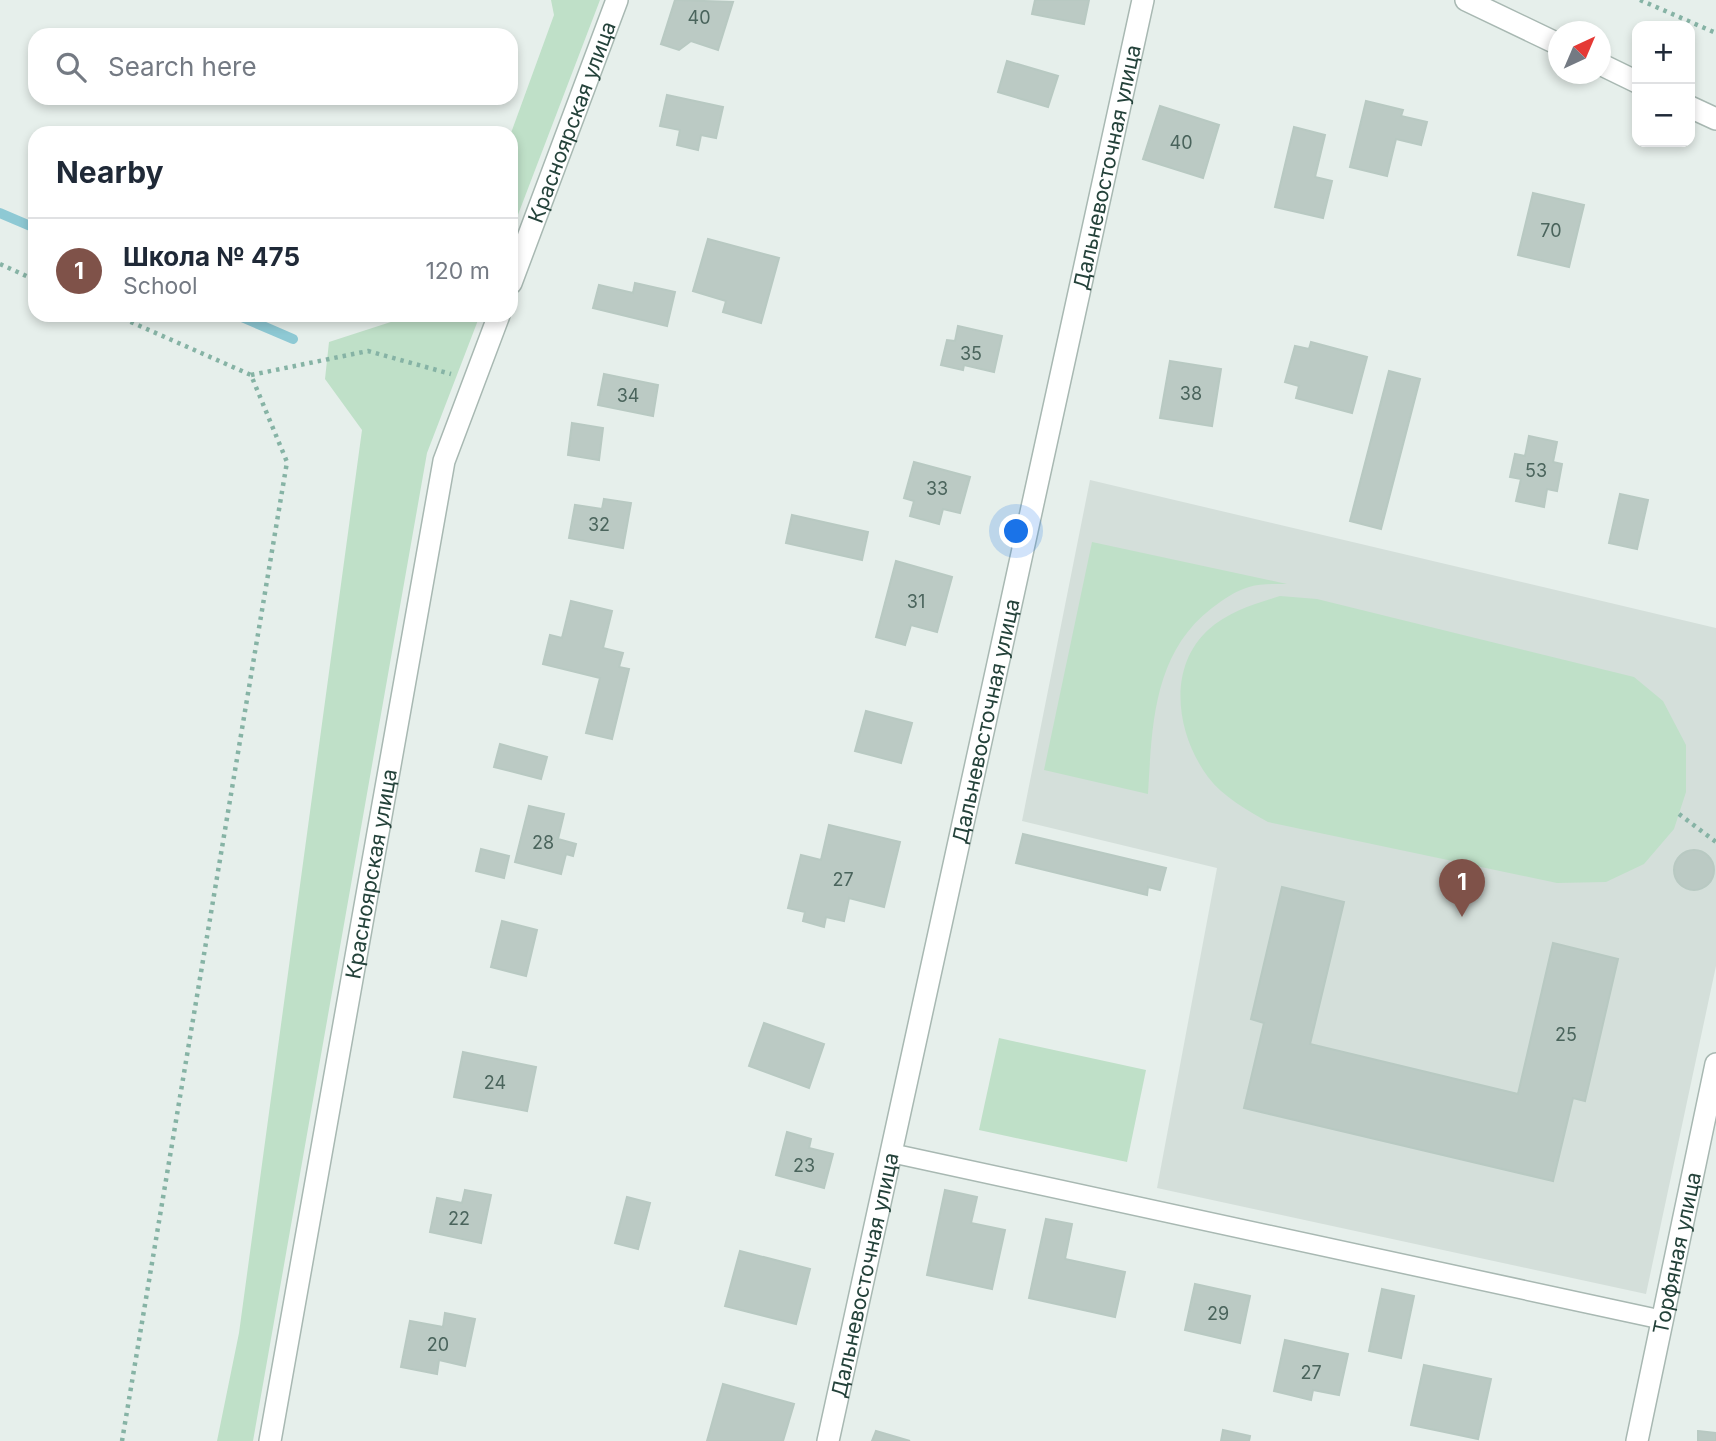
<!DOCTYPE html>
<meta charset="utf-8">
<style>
:root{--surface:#fff;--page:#f2f2f3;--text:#1f2937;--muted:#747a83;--line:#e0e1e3;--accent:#7f5249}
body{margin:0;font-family:Inter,sans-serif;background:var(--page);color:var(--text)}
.controls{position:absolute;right:21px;top:21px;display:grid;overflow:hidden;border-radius:14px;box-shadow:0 4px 10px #0003}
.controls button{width:63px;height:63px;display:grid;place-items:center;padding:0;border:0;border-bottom:2px solid var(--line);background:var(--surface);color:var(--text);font:35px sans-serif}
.compass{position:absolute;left:1548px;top:21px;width:63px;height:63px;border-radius:50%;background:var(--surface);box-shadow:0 4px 10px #0003;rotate:44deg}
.you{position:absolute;left:1017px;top:532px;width:24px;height:24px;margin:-18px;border:5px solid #fff;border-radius:50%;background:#1a73e8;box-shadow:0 0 0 10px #1a73e833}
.badge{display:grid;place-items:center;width:46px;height:46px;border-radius:50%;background:var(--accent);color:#fff;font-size:23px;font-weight:700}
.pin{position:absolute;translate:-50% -58px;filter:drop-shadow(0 2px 4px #0008)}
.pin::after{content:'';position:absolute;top:37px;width:24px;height:21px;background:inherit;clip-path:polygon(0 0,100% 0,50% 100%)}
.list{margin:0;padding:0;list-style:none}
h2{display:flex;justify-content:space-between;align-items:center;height:91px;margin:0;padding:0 28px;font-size:30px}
h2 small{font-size:23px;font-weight:400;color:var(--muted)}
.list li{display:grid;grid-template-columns:46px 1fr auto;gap:21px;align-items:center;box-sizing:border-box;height:105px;padding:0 28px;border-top:2px solid var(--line)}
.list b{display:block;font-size:26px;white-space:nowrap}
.list p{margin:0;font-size:23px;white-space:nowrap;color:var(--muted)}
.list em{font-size:23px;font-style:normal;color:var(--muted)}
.icon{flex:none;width:38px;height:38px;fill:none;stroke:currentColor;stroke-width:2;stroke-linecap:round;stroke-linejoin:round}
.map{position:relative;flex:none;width:1716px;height:1441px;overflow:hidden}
.search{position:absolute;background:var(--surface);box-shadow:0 4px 10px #0003;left:28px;top:28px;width:490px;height:77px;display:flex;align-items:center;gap:18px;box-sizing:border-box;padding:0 24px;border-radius:21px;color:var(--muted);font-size:26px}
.panel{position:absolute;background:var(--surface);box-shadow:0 4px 10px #0003;left:28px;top:126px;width:490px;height:196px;border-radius:21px}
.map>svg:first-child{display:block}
</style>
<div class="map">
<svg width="1716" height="1441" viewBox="0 0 1716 1441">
<rect width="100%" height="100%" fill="#e6efeb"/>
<path fill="#d4dfda" d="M1090,480l626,148v338l-70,328 -489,-106 60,-320 -195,-47z"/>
<g fill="#bfe0c8">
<path d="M551,0h49l-89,233v-100l43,-118z"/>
<path d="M403,315h77l-53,138 -174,988h-36l22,-108 123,-903 -37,-51 4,-37 71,-23z"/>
<path d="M1092,542l195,42c-12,0 -26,-1 -38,3 -14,4 -25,12 -37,21 -59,45 -60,118 -64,186l-104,-24z"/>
<path d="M1280,596l37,3 317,78 29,24 23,44v47l-12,37 -30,35 -38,18 -49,1 -289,-61c-21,-12 -45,-25 -60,-45 -31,-42 -42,-108 0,-147 21,-19 47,-26 72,-34z"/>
<path d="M999,1038l147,32 -19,92 -148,-32z"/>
</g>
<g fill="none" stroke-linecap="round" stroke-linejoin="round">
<g stroke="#8ec9d4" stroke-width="10">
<path d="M0,213l35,15"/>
<path d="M237,315l56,24"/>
</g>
</g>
<g fill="#bbcac4" stroke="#b8c9c2" stroke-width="2">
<path d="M675,0l58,2 -15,48 -27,-9 -12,9 -18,-6z"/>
<path d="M1035,0h54l-5,24 -52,-10z"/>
<path d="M1007,61l51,15 -10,31 -50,-15z"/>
<path d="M667,95l56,12 -7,31 -15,-3 -3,15 -21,-5 3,-15 -20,-4z"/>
<path d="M1366,101l37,9 -2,6 26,6 -6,23 -25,-6 -9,37 -37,-9z"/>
<path d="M1160,106l59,19 -16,53 -60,-19z"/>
<path d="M1294,127l31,8 -10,42 17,4 -9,37 -48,-11z"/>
<path d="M1533,193l51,12 -15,62 -51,-12z"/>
<path d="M708,239l71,19 -18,65 -38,-11 3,-11 -33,-10z"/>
<path d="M635,283l40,9 -8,34 -74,-18 6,-23 34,8z"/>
<path d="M958,326l44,10 -8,36 -30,-7 -1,5 -22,-5 6,-25 8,1z"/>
<path d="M1311,342l56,15 -15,56 -56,-15 3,-12 -14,-4 10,-36 14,3z"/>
<path d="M1170,361l51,8 -9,57 -52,-8z"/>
<path d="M1389,371l31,8 -39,150 -31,-8z"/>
<path d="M604,374l54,11 -5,31 -55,-11z"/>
<path d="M572,423l31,5 -4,32 -31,-5z"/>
<path d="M1529,436l28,6 -4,20 9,2 -5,27 -10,-2 -3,18 -28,-6 5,-22 -11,-2 5,-23 10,2z"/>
<path d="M914,462l56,15 -10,36 -17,-4 -4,15 -29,-8 4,-15 -10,-3z"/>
<path d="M1620,494l28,6 -11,49 -28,-6z"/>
<path d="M604,499l27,4 -8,45 -54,-10 6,-33 27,4z"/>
<path d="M792,515l76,17 -6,28 -76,-17z"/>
<path d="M896,561l56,16 -15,55 -26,-7 -6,20 -29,-8z"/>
<path d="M571,601l41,10 -9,37 20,5 -4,14 10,2 -17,70 -26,-6 14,-55 -57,-14 7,-29 12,3z"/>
<path d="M866,711l46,12 -11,40 -46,-12z"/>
<path d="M500,744l47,13 -6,22 -47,-12z"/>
<path d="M529,806l35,8 -6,25 18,5 -3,12 -7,-2 -5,20 -46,-12z"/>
<path d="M829,825l71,17 -16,65 -35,-9 -5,23 -18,-4 -2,10 -21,-6 2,-9 -17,-4 13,-53 20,5z"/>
<path d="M1023,834l143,34 -6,22 -12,-3 -1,8 -131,-32z"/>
<path d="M481,849l28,7 -5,22 -28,-7z"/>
<circle cx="1694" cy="870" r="20"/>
<path d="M1282,887l62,15 -34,142 208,50 35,-151 65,16 -33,142 -12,-3 -20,83 -309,-73 20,-85 -13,-4z"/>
<path d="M502,921l35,9 -11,46 -35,-9z"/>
<path d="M764,1023l60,21 -15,44 -60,-22z"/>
<path d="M463,1052l73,15 -9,44 -73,-14z"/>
<path d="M787,1132l24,7 -2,9 24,6 -9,34 -48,-13z"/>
<path d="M465,1190l26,5 -10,48 -51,-11 7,-34 25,5z"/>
<path d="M945,1190l32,7 -6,26 34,7 -13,59 -65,-14z"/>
<path d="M627,1197l23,6 -12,46 -23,-6z"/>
<path d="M1046,1219l26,5 -7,35 60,13 -10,45 -86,-19z"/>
<path d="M740,1251l70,18 -14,55 -71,-18z"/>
<path d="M1195,1284l55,12 -10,47 -55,-13z"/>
<path d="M1382,1289l32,7 -13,62 -32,-7z"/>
<path d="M445,1313l30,6 -10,47 -26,-6 -2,14 -36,-7 9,-46 33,6z"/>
<path d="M1285,1340l63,14 -9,41 -26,-5 -2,10 -37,-9z"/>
<path d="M1424,1365l67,14 -13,60 -67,-14z"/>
<path d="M723,1384l71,20 -11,37h-76z"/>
<path d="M1223,1430l27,6 -1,5h-28z"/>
<path d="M876,1431l34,10h-38z"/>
<path d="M1698,1431l18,2v8h-18z"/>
</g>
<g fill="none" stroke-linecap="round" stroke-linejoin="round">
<defs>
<path id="lane" d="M891,1153l772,167"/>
<g id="street">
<path d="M1466,0l92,44"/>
<path d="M1600,64l37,18"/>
<path d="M1690,107l26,12"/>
<path id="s1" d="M511,283l106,-283"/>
<path id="s2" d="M270,1441l174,-980 55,-146"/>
<path id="s3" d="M828,1441l315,-1441"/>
<path id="s4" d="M1637,1441l79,-377"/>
</g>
</defs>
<use href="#lane" stroke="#a8b8b2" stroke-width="21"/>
<use href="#street" stroke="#a8b8b2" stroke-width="24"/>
<g stroke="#86b3a5" stroke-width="4.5" stroke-dasharray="3.5 5" stroke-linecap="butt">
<path d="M1640,0l76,33"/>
<path d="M0,264l35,16"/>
<path d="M115,315l136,60 36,87 -165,979"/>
<path d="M251,375l117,-24 83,23"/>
<path d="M1679,814l37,28"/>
</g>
<use href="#lane" stroke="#fff" stroke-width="18"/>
<use href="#street" stroke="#fff" stroke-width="21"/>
</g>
<g text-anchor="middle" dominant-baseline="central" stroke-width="6" stroke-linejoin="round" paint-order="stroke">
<g font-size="18" fill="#4a645c">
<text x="699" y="17">40</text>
<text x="1181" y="142">40</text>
<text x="1551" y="230">70</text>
<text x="971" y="353">35</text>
<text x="1191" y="393">38</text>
<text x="628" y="395">34</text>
<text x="1536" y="470">53</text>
<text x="937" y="488">33</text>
<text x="599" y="524">32</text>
<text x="916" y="601">31</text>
<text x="543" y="842">28</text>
<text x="843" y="879">27</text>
<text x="1566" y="1034">25</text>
<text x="495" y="1082">24</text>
<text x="804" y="1165">23</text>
<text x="459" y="1218">22</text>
<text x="1218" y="1313">29</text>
<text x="438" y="1344">20</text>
<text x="1311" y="1372">27</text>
</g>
<g font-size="21" fill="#24423a" stroke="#f7fbf9">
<text stroke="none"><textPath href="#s1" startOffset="172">Красноярская улица</textPath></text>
<text stroke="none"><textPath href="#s3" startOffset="1304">Дальневосточная улица</textPath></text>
<text stroke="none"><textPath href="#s3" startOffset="737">Дальневосточная улица</textPath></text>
<text stroke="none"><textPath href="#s2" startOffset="576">Красноярская улица</textPath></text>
<text stroke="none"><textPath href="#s4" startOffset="192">Торфяная улица</textPath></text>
<text stroke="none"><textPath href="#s3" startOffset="170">Дальневосточная улица</textPath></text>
</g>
</g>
</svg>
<div class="controls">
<button>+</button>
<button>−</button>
</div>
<svg class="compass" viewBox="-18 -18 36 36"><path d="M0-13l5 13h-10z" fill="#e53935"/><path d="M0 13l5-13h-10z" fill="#747a83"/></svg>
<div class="you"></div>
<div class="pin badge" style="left:1462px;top:917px">1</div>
<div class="search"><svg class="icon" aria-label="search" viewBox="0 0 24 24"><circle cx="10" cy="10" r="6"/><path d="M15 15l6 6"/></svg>Search here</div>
<section class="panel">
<h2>Nearby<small></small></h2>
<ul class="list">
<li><span class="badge">1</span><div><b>Школа № 475</b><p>School</p></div><em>120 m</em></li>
</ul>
</section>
</div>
